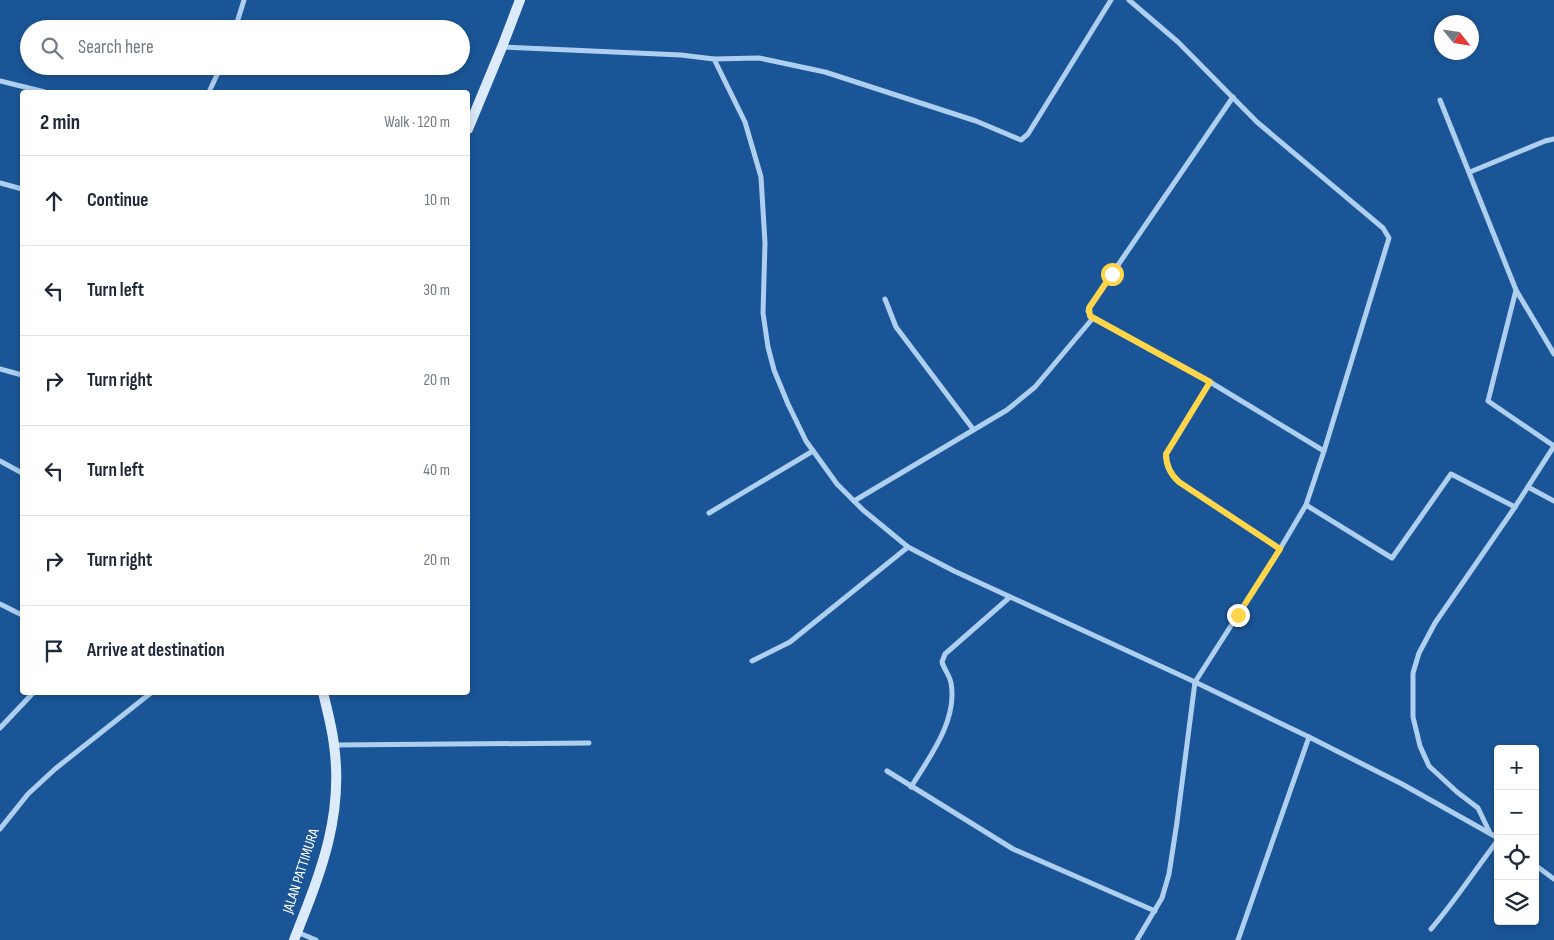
<!DOCTYPE html>
<meta charset="utf-8">
<style>
:root{--surface:#fff;--page:#f2f2f3;--text:#1f2937;--muted:#747a83;--line:#e0e1e3}
body{margin:0;font-family:"Sofia Sans Condensed",sans-serif;background:var(--page);color:var(--text)}
.controls{position:absolute;right:15px;bottom:15px;display:grid;overflow:hidden;border-radius:5px;box-shadow:0 2px 8px #0003}
.controls button{width:45px;height:45px;display:grid;place-items:center;padding:0;border:0;border-bottom:1px solid var(--line);background:var(--surface);color:var(--text);font:25px sans-serif}
.compass{position:absolute;left:1434px;top:15px;width:45px;height:45px;border-radius:50%;background:var(--surface);box-shadow:0 2px 8px #0003;rotate:120deg}
.stop{position:absolute;width:15px;height:15px;margin:-11px;border:4px solid #ffd54a;border-radius:50%;background:#fff}
.stop.end{background:#ffd54a;border-color:#fff;box-shadow:0 1px 5px #0008}
.list{margin:0;padding:0;list-style:none}
h2{display:flex;justify-content:space-between;align-items:center;height:65px;margin:0;padding:0 20px;font-size:21px}
h2 small{font-size:16px;font-weight:400;color:var(--muted)}
.list li{display:grid;grid-template-columns:32px 1fr auto;gap:15px;align-items:center;box-sizing:border-box;height:90px;padding:0 20px;border-top:1px solid var(--line)}
.list b{display:block;font-size:19px;white-space:nowrap}
.list em{font-size:16px;font-style:normal;color:var(--muted)}
.icon{flex:none;width:28px;height:28px;fill:none;stroke:currentColor;stroke-width:2;stroke-linecap:round;stroke-linejoin:round}
.map{position:relative;flex:none;width:1554px;height:940px;overflow:hidden}
.search{position:absolute;background:var(--surface);box-shadow:0 2px 8px #0003;left:20px;top:20px;width:450px;height:55px;display:flex;align-items:center;gap:12px;box-sizing:border-box;padding:0 18px;border-radius:28px;color:var(--muted);font-size:19px}
.panel{position:absolute;background:var(--surface);box-shadow:0 2px 8px #0003;left:20px;top:90px;width:450px;height:605px;border-radius:5px}
.map>svg:first-child{display:block}
</style>
<div class="map">
<svg width="1554" height="940" viewBox="0 0 1554 940">
<rect width="100%" height="100%" fill="#1a5697"/>
<g fill="none" stroke-linecap="round" stroke-linejoin="round">
<g stroke="#aecff0" stroke-width="5">
<path d="M1129,0l49,42 79,80 126,106 6,10 -65,213 -18,54 -26,44 -85,133 -18,140 -8,52 -7,24 -25,42"/>
<path d="M235,29l9,-29"/>
<path d="M502,47l179,8 33,4 31,63 16,55 4,66 -2,70 5,34 6,23 14,34 18,37 31,43 26,26 45,37 46,24 241,111 114,55 93,47 96,54"/>
<path d="M714,59l45,-1 66,14 151,49 45,19 7,-6 83,-134"/>
<path d="M0,81l45,11"/>
<path d="M209,92l12,-26"/>
<path d="M1233,97l-143,209 -2,5 3,6 119,65 114,69"/>
<path d="M1440,100l76,190 -28,111 66,45"/>
<path d="M1470,172l75,-31 9,-2"/>
<path d="M0,183l22,6"/>
<path d="M1516,290l38,64"/>
<path d="M885,299l11,28 77,102"/>
<path d="M0,369l22,6"/>
<path d="M1210,382l-44,72c0,12 4,20 13,28l101,67"/>
<path d="M0,461l22,12"/>
<path d="M1528,487l26,14"/>
<path d="M854,501l153,-91 28,-23 58,-69"/>
<path d="M1306,505l86,53 59,-84 64,33"/>
<path d="M709,513l104,-62"/>
<path d="M0,604l22,11"/>
<path d="M752,661l38,-19 118,-95"/>
<path d="M0,728l34,-36"/>
<path d="M334,745l255,-2"/>
<path d="M887,771l126,78 142,62"/>
<path d="M911,787c18,-29 47,-67 40,-104 -1,-7 -7,-14 -9,-21l3,-8 65,-57"/>
<path d="M0,829l28,-35 27,-25 97,-77"/>
<path d="M1489,831l-11,-23 -21,-16 -28,-26 -9,-20 -7,-29v-44l6,-20 16,-30 80,-116 39,-61"/>
<path d="M1535,865l19,14"/>
<path d="M1431,929c24,-28 44,-59 67,-89"/>
<path d="M297,932l19,8"/>
<path d="M1238,940l71,-203"/>
</g>
<g stroke="#dcebfb" stroke-width="10">
<path d="M468,129l34,-82 18,-47"/>
<path d="M294,940c26,-66 50,-123 40,-195 -2,-18 -7,-35 -11,-53"/>
</g>
</g>
<g fill="none" stroke-linecap="round" stroke-linejoin="round">
<path stroke="#ffd54a" stroke-width="6" d="M1112,274l-23,34 1,8 120,66 -44,72c0,12 4,20 13,28l101,67 -42,66"/>
</g>
<g text-anchor="middle" dominant-baseline="central" stroke-width="4" stroke-linejoin="round" paint-order="stroke">
<g font-size="15" fill="#fff" stroke="#1a5697">
<text transform="translate(301 871) rotate(-72)">JALAN PATTIMURA</text>
</g>
</g>
</svg>
<div class="controls">
<button>+</button>
<button>−</button>
<button><svg class="icon" aria-label="locate" viewBox="0 0 24 24"><circle cx="12" cy="12" r="6"/><path d="M12 2v4M12 18v4M2 12h4M18 12h4"/></svg></button>
<button><svg class="icon" aria-label="layers" viewBox="0 0 24 24"><path d="M12 4l9 5-9 5-9-5zM3 14l9 5 9-5"/></svg></button>
</div>
<svg class="compass" viewBox="-18 -18 36 36"><path d="M0-13l5 13h-10z" fill="#e53935"/><path d="M0 13l5-13h-10z" fill="#747a83"/></svg>
<div class="stop" style="left:1112px;top:274px"></div>
<div class="stop end" style="left:1238px;top:615px"></div>
<div class="search"><svg class="icon" aria-label="search" viewBox="0 0 24 24"><circle cx="10" cy="10" r="6"/><path d="M15 15l6 6"/></svg>Search here</div>
<section class="panel">
<h2>2 min<small>Walk · 120 m</small></h2>
<ul class="list">
<li><svg class="icon" aria-label="ahead" viewBox="0 0 24 24"><path d="M12 20V5M6 11l6-6 6 6"/></svg><div><b>Continue</b></div><em>10 m</em></li>
<li><svg class="icon" aria-label="left" viewBox="0 0 24 24"><path d="M17 20v-9H6M10 6l-5 5 5 5"/></svg><div><b>Turn left</b></div><em>30 m</em></li>
<li><svg class="icon" aria-label="right" viewBox="0 0 24 24"><path d="M7 20v-9h11M14 6l5 5-5 5"/></svg><div><b>Turn right</b></div><em>20 m</em></li>
<li><svg class="icon" aria-label="left" viewBox="0 0 24 24"><path d="M17 20v-9H6M10 6l-5 5 5 5"/></svg><div><b>Turn left</b></div><em>40 m</em></li>
<li><svg class="icon" aria-label="right" viewBox="0 0 24 24"><path d="M7 20v-9h11M14 6l5 5-5 5"/></svg><div><b>Turn right</b></div><em>20 m</em></li>
<li><svg class="icon" aria-label="arrive" viewBox="0 0 24 24"><path d="M6 21V4h12l-3 4 3 4H6"/></svg><div><b>Arrive at destination</b></div></li>
</ul>
</section>
</div>
